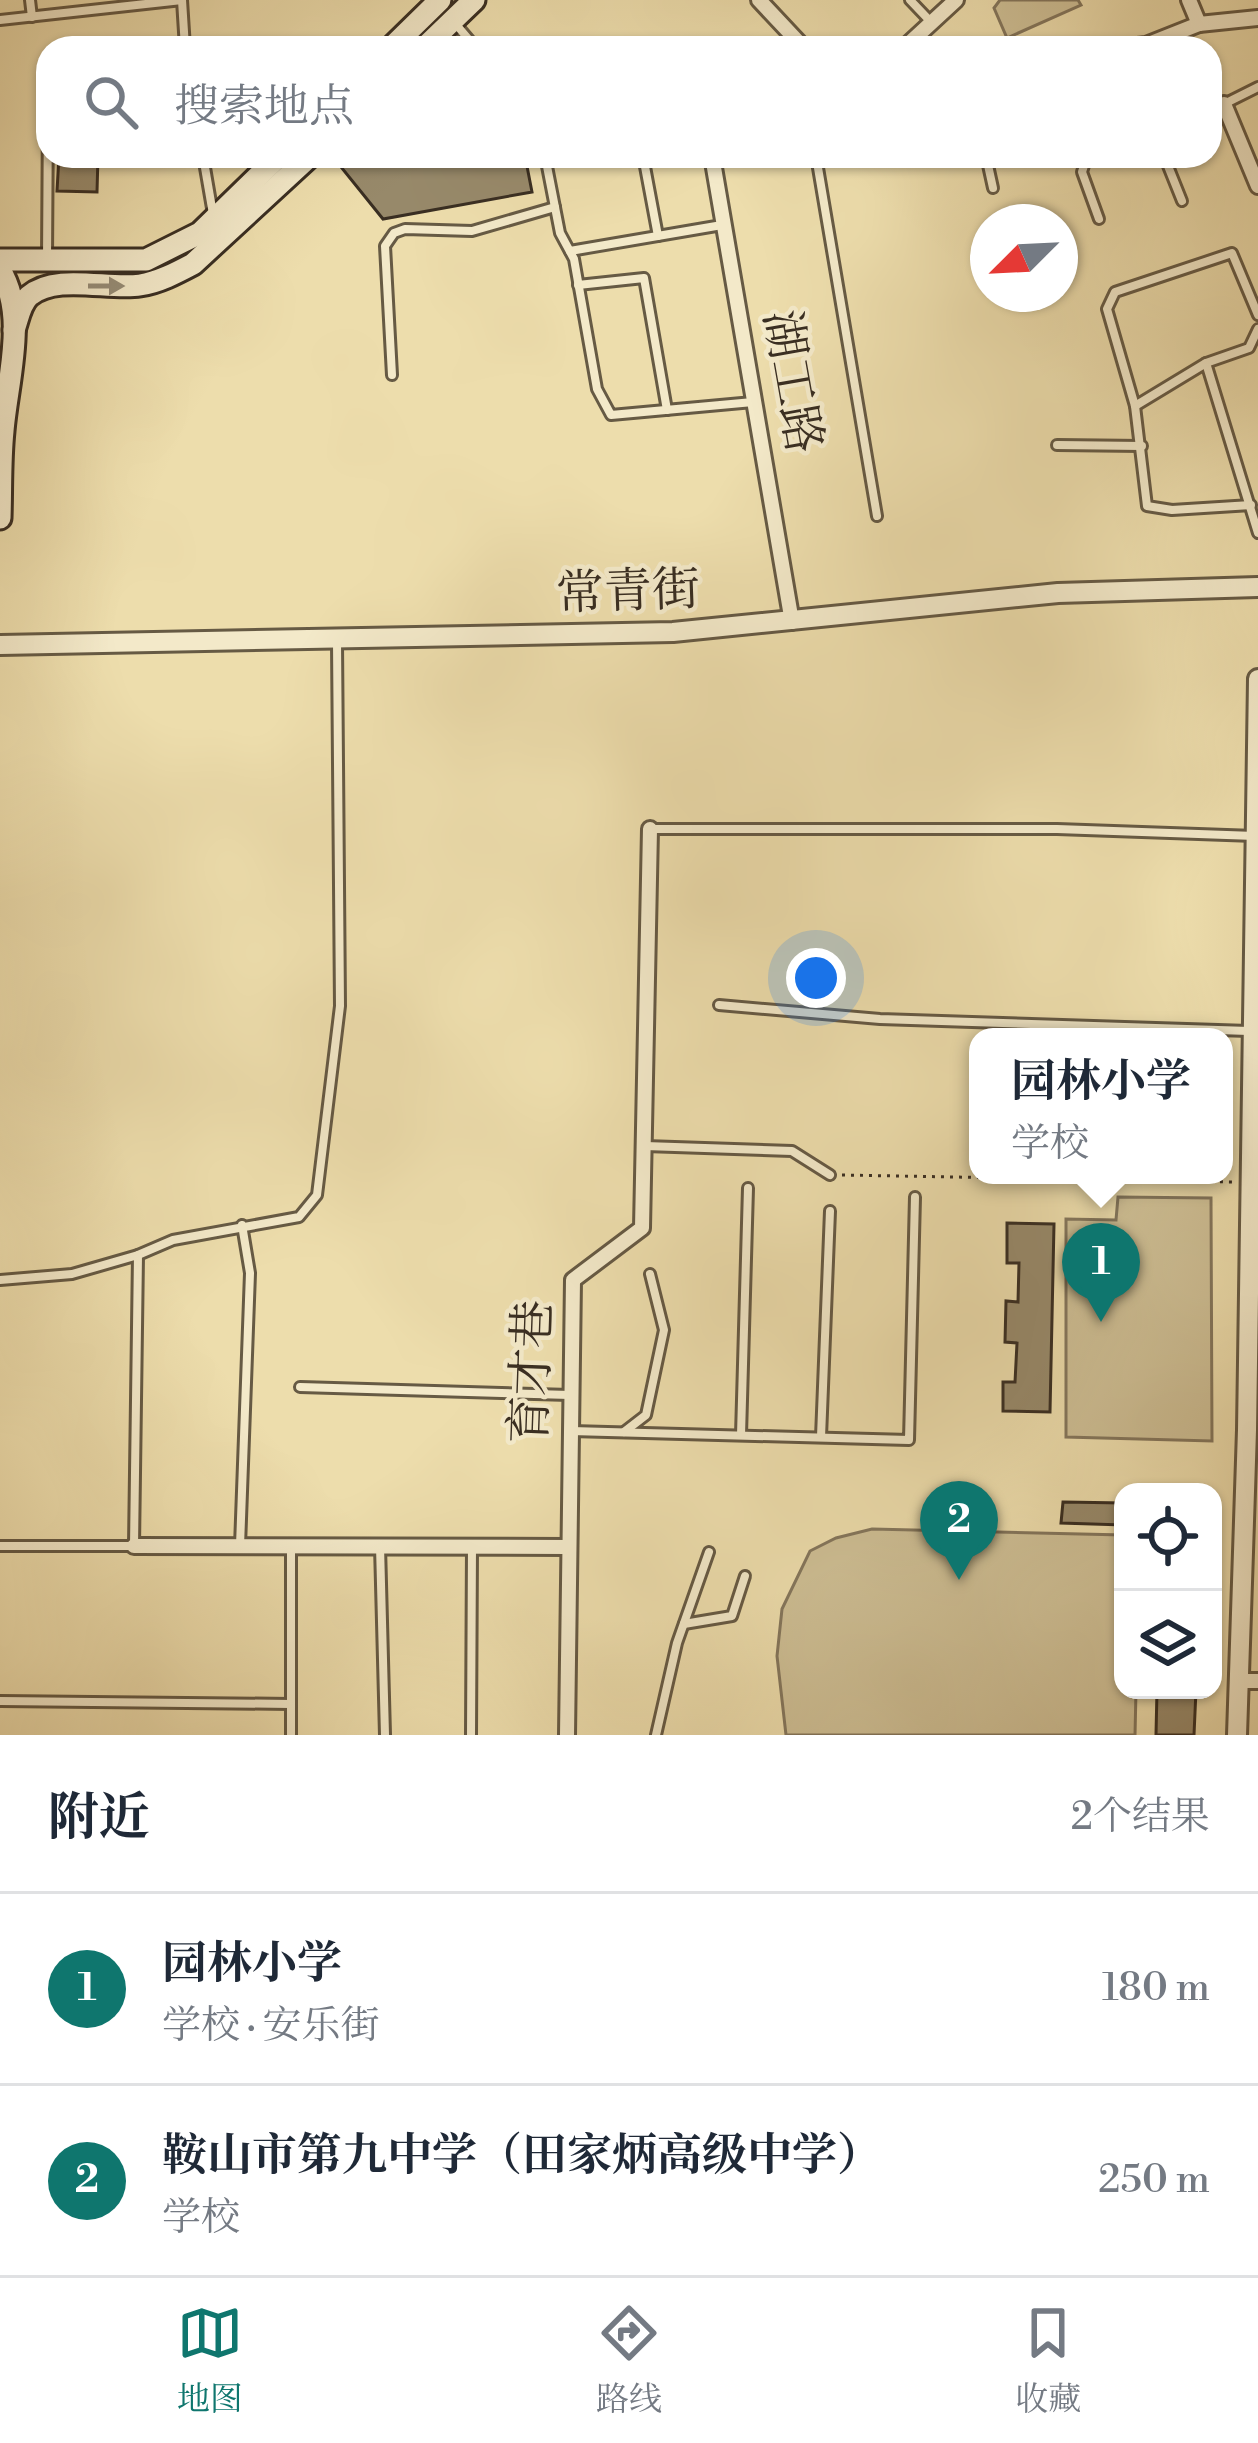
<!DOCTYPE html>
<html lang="zh">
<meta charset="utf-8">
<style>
:root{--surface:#fff;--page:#f6f6f7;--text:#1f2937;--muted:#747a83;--line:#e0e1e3;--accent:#0f766e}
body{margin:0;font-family:"Libre Bodoni","Noto Serif SC",serif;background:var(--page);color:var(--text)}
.controls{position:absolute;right:36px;bottom:36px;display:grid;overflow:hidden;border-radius:24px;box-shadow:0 3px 9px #0004}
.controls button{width:108px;height:108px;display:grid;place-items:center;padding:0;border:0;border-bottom:3px solid var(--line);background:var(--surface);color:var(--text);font:60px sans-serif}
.compass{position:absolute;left:970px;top:204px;width:108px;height:108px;border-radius:50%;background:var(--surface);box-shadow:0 3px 9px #0004;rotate:246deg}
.you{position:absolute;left:816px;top:978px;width:42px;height:42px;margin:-30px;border:9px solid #fff;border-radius:50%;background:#1a73e8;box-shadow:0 0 0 18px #1a73e833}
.badge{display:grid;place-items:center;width:78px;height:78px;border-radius:50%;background:var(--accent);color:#fff;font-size:39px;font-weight:700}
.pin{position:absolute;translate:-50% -99px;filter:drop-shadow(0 3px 6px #0008)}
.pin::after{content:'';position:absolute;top:63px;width:42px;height:36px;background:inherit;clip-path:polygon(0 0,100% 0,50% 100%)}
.popup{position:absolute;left:969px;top:1028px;width:264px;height:156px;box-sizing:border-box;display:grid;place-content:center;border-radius:24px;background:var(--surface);filter:drop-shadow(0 3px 9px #0005);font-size:39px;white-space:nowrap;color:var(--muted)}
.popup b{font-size:45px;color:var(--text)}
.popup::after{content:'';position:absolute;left:50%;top:100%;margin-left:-24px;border:24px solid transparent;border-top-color:var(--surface)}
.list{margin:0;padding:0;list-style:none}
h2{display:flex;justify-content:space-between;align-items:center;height:156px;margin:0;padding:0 48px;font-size:51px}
h2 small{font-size:39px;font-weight:400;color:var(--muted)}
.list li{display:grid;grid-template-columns:78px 1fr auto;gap:36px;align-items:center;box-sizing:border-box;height:192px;padding:0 48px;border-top:3px solid var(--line)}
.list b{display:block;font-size:45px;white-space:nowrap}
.list p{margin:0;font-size:39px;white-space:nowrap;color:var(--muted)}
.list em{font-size:39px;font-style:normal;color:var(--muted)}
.icon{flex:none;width:66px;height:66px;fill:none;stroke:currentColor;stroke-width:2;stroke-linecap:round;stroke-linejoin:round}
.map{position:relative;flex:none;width:1258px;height:1735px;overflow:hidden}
.search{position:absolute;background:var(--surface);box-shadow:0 3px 9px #0004;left:36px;right:36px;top:36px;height:132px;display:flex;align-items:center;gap:30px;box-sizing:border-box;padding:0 42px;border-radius:36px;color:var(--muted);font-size:45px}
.sheet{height:540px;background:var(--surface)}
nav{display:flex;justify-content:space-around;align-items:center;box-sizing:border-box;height:168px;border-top:3px solid var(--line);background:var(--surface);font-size:33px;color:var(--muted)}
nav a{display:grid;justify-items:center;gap:6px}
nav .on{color:var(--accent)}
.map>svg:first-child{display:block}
</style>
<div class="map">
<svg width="1258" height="1735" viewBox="0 0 1258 1735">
<rect width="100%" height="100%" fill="#edddac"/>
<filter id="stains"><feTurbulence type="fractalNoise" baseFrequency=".00167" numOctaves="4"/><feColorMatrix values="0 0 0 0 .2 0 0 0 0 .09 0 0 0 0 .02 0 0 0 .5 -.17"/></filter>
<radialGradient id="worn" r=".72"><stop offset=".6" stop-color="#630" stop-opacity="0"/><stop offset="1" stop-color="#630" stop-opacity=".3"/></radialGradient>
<g fill="#cebf95" stroke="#84765c" stroke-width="3">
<path d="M1000,0h78l3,5 -74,33 -13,-30z"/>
<path d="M1118,1197l93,1 1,243 -146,-4v-218l50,1z"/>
<path d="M872,1529l251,6v155h13l-1,45h-349l-9,-79 5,-47 28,-58 26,-13z"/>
</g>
<g fill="#97896a" stroke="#392e22" stroke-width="3">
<path d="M63,42l39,2 -1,4h-39z"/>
<path d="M59,156h39l-1,36 -40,-1z"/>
<path d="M353,156h172l7,36 -149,27 -42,-52z"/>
<path d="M1007,1223l47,1 -4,188 -47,-1v-29h12l2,-39 -12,-1 1,-41 12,1 1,-39h-12z"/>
<path d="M1063,1502l60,1v22l-62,-2z"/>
<path d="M1157,1690h39l-2,45h-38z"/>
</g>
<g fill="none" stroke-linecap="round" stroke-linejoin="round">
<defs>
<g id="service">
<path d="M30,0l2,17"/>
<path d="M182,0l3,48"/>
<path d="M910,0l21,22"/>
<path d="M0,20l182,-20"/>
<path d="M454,22l22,26"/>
<path d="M1210,106l14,-2 34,-17"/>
<path d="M203,156l10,58"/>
<path d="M545,156l15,77 14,26 23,130 14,26 142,-13"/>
<path d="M643,156l15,80"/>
<path d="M816,156l61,360"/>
<path d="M986,156l7,32"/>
<path d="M1087,156l-5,16 17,47"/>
<path d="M1164,156l18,45"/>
<path d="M570,251l152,-26"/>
<path d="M47,259l1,-150"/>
<path d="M578,285l66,-7 23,132"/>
<path d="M1206,363l52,170"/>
<path d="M392,375l-7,-129 9,-13 11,-4 67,2 83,-24"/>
<path d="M1135,406l71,-43 43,-15 9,-19"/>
<path d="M1057,445l85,1"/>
<path d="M1251,505l-79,5 -25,-4 -12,-100 -28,-97 8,-17 117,-39 26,62"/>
<path d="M652,829h405l198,7"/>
<path d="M719,1005l161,14 369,12"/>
<path d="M645,1146l147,5 38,24"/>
<path d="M0,1280l72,-6 66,-19"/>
<path d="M300,1387l270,8"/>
<path d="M571,1431l338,9 6,-243"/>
<path d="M624,1432l22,-17 18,-85 -14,-56"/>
<path d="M741,1435l7,-247"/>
<path d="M821,1437l9,-226"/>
<path d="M0,1546h134l4,-291 35,-15 126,-23 18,-22 23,-189 -3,-364"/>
<path d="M240,1546l10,-273 -8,-48"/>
<path d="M291,1546v189"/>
<path d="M380,1546l5,189"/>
<path d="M684,1624l48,-8 13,-40"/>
<path d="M0,1701l291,3"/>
<path d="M471,1735l1,-188"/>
<path d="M656,1735l21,-92 32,-91"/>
</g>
<g id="minor">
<path d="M759,0l45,48"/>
<path d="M1189,0l10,24"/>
<path d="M904,48l52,-48"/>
<path d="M1120,48l26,-3 53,-21 59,-6"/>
<path d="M1224,104l34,82"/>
<path d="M712,156l80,466"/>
<path d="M134,1546l434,1"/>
<path d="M1238,1681h20"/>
<path d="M567,1735l6,-455 69,-52 8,-399"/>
</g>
<g id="tertiary">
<path d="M0,645l673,-13 385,-39 200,-6"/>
<path d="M1237,1735l10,-305 11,-751"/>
</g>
<g id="secondary">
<path d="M391,48l49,-48"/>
<path d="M424,48l50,-48"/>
<path d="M0,260h146l54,-27 79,-77"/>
<path d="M0,270c28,46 7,111 3,161 -3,29 -2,58 -3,87"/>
<path d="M14,330c4,-11 6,-26 15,-34 27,-23 79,-6 111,-11 19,-3 36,-12 53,-21l117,-108"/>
</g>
</defs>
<use href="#service" stroke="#665a44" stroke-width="14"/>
<use href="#minor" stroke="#665a44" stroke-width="20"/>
<use href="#tertiary" stroke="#665a44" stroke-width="24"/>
<use href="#secondary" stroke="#392e22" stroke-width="27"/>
<path stroke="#392e22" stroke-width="3" stroke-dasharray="3 6" stroke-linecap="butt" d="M842,1175l392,7"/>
<use href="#service" stroke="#f3e9c9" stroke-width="8"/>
<use href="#minor" stroke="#f3e9c9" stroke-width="14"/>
<use href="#tertiary" stroke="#f3e9c9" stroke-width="18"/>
<use href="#secondary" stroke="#f3e9c9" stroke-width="21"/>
</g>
<defs><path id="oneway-solid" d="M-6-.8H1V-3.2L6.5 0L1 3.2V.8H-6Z" transform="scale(3)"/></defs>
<use fill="#968c76" href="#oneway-solid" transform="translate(106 286)"/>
<g text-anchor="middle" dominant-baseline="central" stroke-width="9" stroke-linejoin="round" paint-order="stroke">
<g font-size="48" fill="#392e22" stroke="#f3e9c9">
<text transform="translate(791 382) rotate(80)">湖工路</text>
<text transform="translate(628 593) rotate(-2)">常青街</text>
<text transform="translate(533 1372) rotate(-88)">育才巷</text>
</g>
</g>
<rect width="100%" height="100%" filter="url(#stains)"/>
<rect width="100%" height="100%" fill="url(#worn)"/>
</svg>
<div class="controls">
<button><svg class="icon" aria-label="locate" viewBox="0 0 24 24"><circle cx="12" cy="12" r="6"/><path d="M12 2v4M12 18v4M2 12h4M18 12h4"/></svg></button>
<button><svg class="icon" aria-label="layers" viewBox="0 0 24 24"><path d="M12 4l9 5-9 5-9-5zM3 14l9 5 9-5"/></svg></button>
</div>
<svg class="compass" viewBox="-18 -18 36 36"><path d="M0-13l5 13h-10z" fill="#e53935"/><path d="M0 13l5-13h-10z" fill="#747a83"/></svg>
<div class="you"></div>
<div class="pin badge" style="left:1101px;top:1322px">1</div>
<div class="popup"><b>园林小学</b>学校</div>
<div class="pin badge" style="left:959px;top:1580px">2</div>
<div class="search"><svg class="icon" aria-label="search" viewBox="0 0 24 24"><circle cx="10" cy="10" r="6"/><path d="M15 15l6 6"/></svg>搜索地点</div>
</div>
<section class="sheet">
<h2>附近<small>2个结果</small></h2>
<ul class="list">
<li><span class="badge">1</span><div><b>园林小学</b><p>学校 · 安乐街</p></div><em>180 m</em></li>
<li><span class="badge">2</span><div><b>鞍山市第九中学（田家炳高级中学）</b><p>学校</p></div><em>250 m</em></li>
</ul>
</section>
<nav>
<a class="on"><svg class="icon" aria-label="map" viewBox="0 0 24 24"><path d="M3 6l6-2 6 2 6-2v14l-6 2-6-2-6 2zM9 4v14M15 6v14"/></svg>地图</a>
<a><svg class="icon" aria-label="directions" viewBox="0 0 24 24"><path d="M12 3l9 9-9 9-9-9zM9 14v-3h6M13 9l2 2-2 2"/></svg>路线</a>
<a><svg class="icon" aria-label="saved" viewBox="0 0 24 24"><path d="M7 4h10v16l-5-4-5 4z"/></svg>收藏</a>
</nav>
